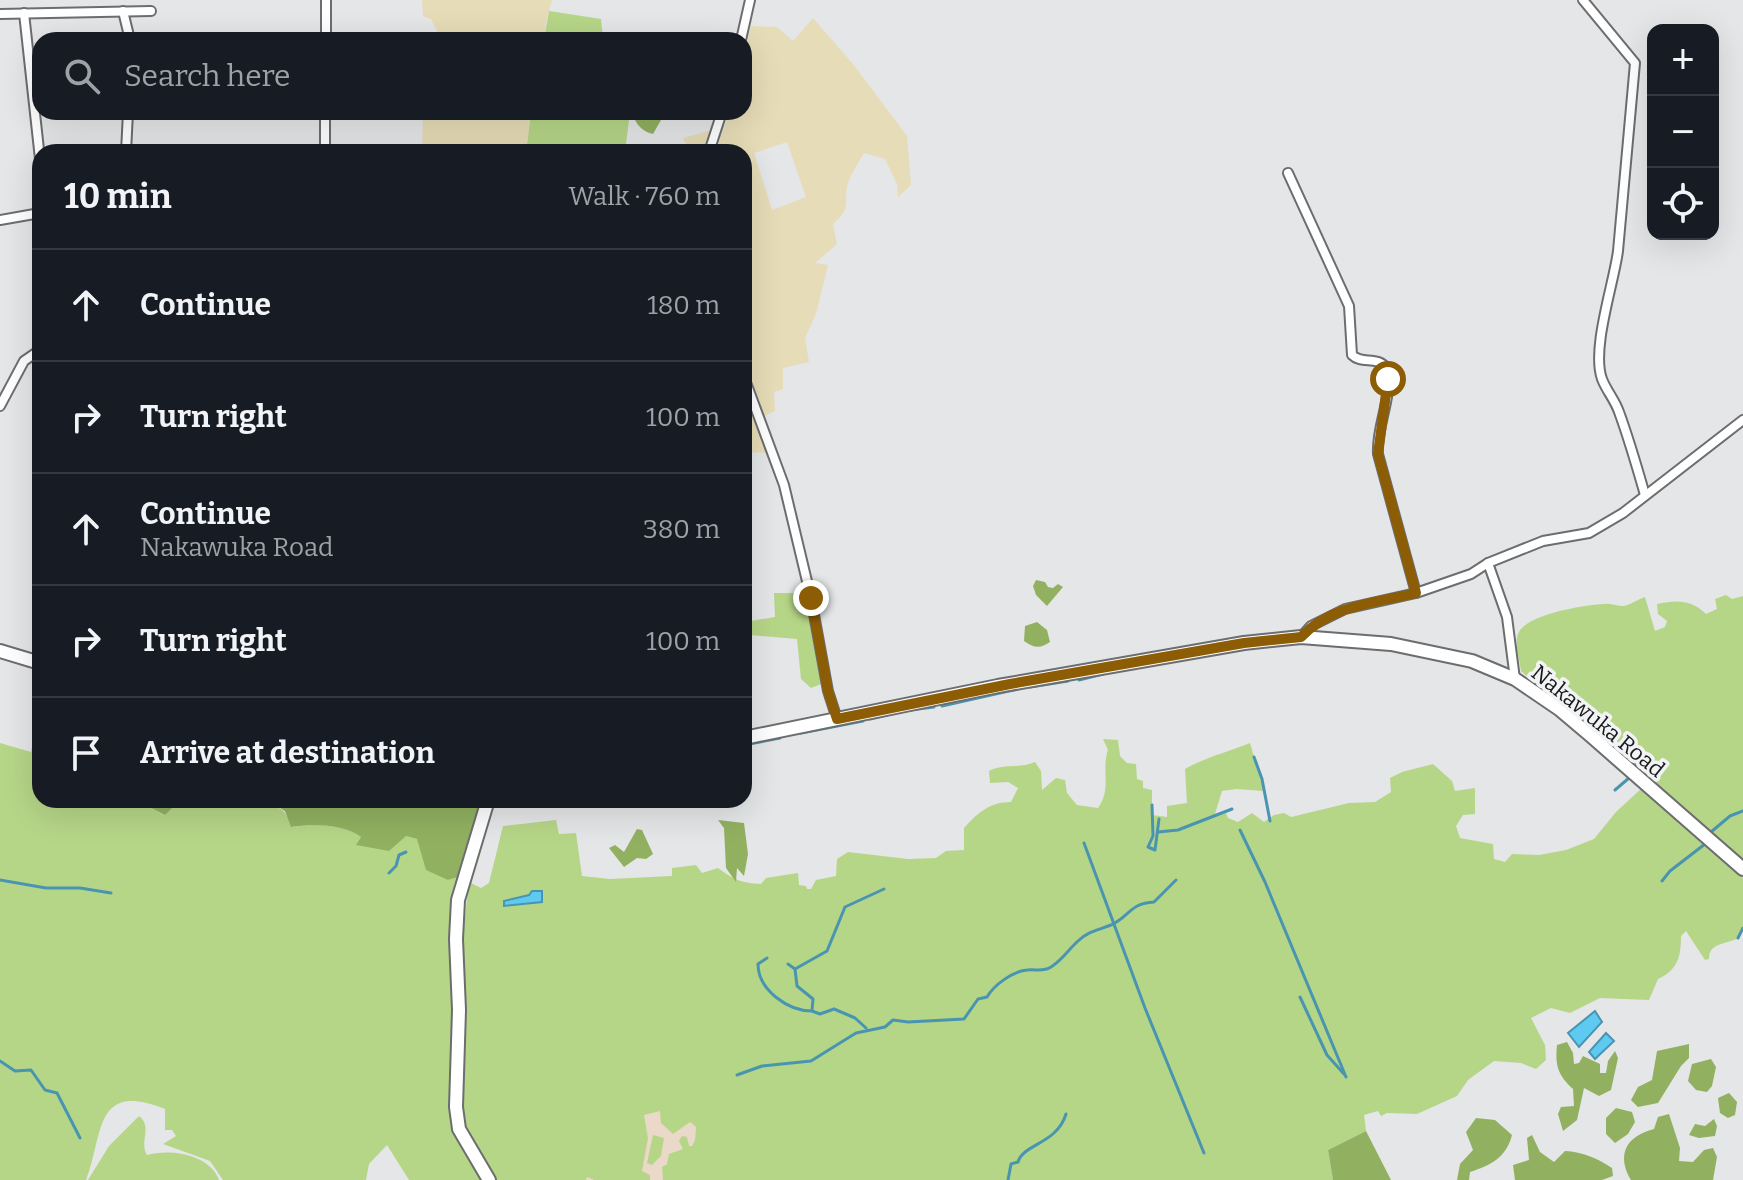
<!DOCTYPE html>
<meta charset="utf-8">
<style>
:root{--surface:#171b24;--page:#20242c;--text:#f1f3f6;--muted:#9ea1a6;--line:#363941}
body{margin:0;font-family:Bitter,serif;background:var(--page);color:var(--text)}
.controls{position:absolute;right:24px;top:24px;display:grid;overflow:hidden;border-radius:16px;box-shadow:0 8px 32px #0002}
.controls button{width:72px;height:72px;display:grid;place-items:center;padding:0;border:0;border-bottom:2px solid var(--line);background:var(--surface);color:var(--text);font:40px sans-serif}
.stop{position:absolute;width:24px;height:24px;margin:-18px;border:6px solid #8d5d06;border-radius:50%;background:#fff}
.stop.end{background:#8d5d06;border-color:#fff;box-shadow:0 2px 8px #0008}
.list{margin:0;padding:0;list-style:none}
h2{display:flex;justify-content:space-between;align-items:center;height:104px;margin:0;padding:0 32px;font-size:34px}
h2 small{font-size:26px;font-weight:400;color:var(--muted)}
.list li{display:grid;grid-template-columns:52px 1fr auto;gap:24px;align-items:center;box-sizing:border-box;height:112px;padding:0 32px;border-top:2px solid var(--line)}
.list b{display:block;font-size:30px;white-space:nowrap}
.list p{margin:0;font-size:26px;white-space:nowrap;color:var(--muted)}
.list em{font-size:26px;font-style:normal;color:var(--muted)}
.icon{flex:none;width:44px;height:44px;fill:none;stroke:currentColor;stroke-width:2;stroke-linecap:round;stroke-linejoin:round}
.map{position:relative;flex:none;width:1743px;height:1180px;overflow:hidden}
.search{position:absolute;background:var(--surface);box-shadow:0 8px 32px #0002;left:32px;top:32px;width:720px;height:88px;display:flex;align-items:center;gap:20px;box-sizing:border-box;padding:0 28px;border-radius:24px;color:var(--muted);font-size:30px}
.panel{position:absolute;background:var(--surface);box-shadow:0 8px 32px #0002;left:32px;top:144px;width:720px;height:664px;border-radius:24px}
.map>svg:first-child{display:block}
</style>
<div class="map">
<svg width="1743" height="1180" viewBox="0 0 1743 1180">
<rect width="100%" height="100%" fill="#e4e6e8"/>
<path fill="#ead8c8" d="M654,1111h6l31,11 5,5 -1,13 -4,6 -29,21 1,13h-77l4,-25 58,-17 -4,-23z"/>
<g fill="#b6d687">
<path d="M549,11l52,8 2,21h-59z"/>
<path d="M531,112h99l-5,40h-99z"/>
<path d="M807,587l17,96 -13,5 -10,-9 -4,-40 -48,-4 2,-14 24,-4 -1,-24h20z"/>
<path d="M1726,595l6,4 11,-3v265l-222,-190c-1,-10 -7,-26 -3,-37 7,-20 67,-29 86,-30 6,-1 12,2 18,2 7,0 16,-7 23,-9l10,34 10,-4 2,-6 -9,-7 -1,-10c19,-4 34,-5 49,10l11,-5 -2,-10z"/>
<path d="M40,704v96h84l1,5 22,1 17,9 16,-15h73l3,8c21,-4 28,-2 36,19 23,-3 50,-3 69,10l-4,8 49,-9 11,3 31,41 10,-3 -7,229 35,74h-77l-22,-35 -18,19 -3,16h-143l-13,-19 -47,-17 13,-8 -4,-6h-7v-21c-72,-29 -61,26 -79,71h-86v-437l31,9z"/>
<path d="M1103,739l15,1 2,16 7,7 9,1 1,15 6,2v7l9,2v25l15,2v-11l20,-3 -2,-34c21,-12 43,-17 65,-26l14,48 -28,-2 -14,2 -7,23 10,-3 3,7 10,4 14,-9 12,9 10,-7 10,-2 7,4 58,-14 26,-1 16,-10 -1,-14 12,-6 31,-8 19,17 3,10 20,-3v26l-12,1 -7,11 4,12 33,6 1,15 11,3 7,-8 27,1 27,-5 28,-11 22,-27 27,-25 100,91v50l-5,10c-12,7 -29,4 -29,21l-4,1 -19,-29 -5,5c0,20 -3,34 -23,43l-9,21 -49,-2 -30,15 -19,-5 -20,10 14,27 1,15 -10,9 -15,-6 -27,-2 -26,19 -11,16 -40,18 -30,-1 -6,3 -3,-5 -14,4 2,16 -38,19 5,30h-670l-1,-13 5,-3 2,-10 14,-5 -4,-8 3,-5 5,1 2,9h3l3,-6 1,-13 -6,-5 -17,12 -12,-11 -1,-12 -16,4 4,23 -6,33 8,4v5h-56l-7,-3 -1,3h-91l-24,-38 -10,-25 1,-175 7,-60 12,6 8,-5 14,-57 53,-6 3,14 17,-1 6,43 28,3 62,-3v-8l24,-3 6,8 16,-5c16,12 24,15 43,16l5,-6 32,-5 1,12 7,1 1,3h4l5,-9 20,-4 1,-17 11,-7 60,7 28,-1 10,-7 18,-1v-22c14,-15 25,-26 47,-26l7,-14 -10,-6 -18,1 -1,-12c16,-8 30,-2 46,-9l6,9 1,19 14,-12 9,2 2,13 10,12 21,3c14,-19 3,-38 10,-58z"/>
<path d="M139,1116c14,11 0,25 8,39 21,-6 62,-2 72,25h-131l21,-34z"/>
<path d="M653,1135l11,3 -3,18 -9,9 -5,-2z"/>
</g>
<g fill="#91b160">
<path d="M640,112l19,1 2,7 -8,14c-10,-2 -18,-10 -20,-20z"/>
<path d="M1036,580l9,2 3,5 5,1 5,-4 5,3 -16,19 -11,-11 -3,-9z"/>
<path d="M1037,622l10,8 3,12c-10,7 -16,6 -26,-1l1,-15z"/>
<path d="M124,800h56l-15,15 -18,-9 -22,-1z"/>
<path d="M253,800h231l-13,47 -13,30 -10,3 -22,-10 -9,-31 -11,-3 -17,15 -33,-6 5,-8c-19,-13 -47,-13 -70,-10l-6,-16 -10,-6 -20,3z"/>
<path d="M718,820l26,3 4,31 -4,22 -7,-8 -1,14 -10,-14 -2,-40z"/>
<path d="M637,829l5,1 11,24 -7,5 -9,-1 -13,9 -15,-19 6,-3 9,7z"/>
<path d="M1567,1042l6,11 1,11 5,-1 4,-7 17,8v9h6l2,-12 7,-10 3,7 -7,32 -12,6 -15,-8 -7,32 -14,11 -5,-17 3,-7 13,-1 -1,-17c-15,-14 -18,-23 -16,-44z"/>
<path d="M1689,1044v14l-8,8 -23,37 -20,4 -7,-7 7,-13 14,-7 5,-29z"/>
<path d="M1711,1059l5,8 -4,19 -5,6 -11,-2 -8,-9 4,-17z"/>
<path d="M1729,1093l8,9 -2,13 -7,3 -8,-5 -2,-15z"/>
<path d="M1616,1108l16,4 3,10 -7,12 -13,9 -9,-9v-16z"/>
<path d="M1669,1114l11,34 -1,13 14,1 11,-12 9,-2 4,9 -4,23h-82c-15,-25 -5,-44 23,-51l4,-12z"/>
<path d="M1476,1118l19,2 17,15c-6,23 -21,30 -42,37l-1,8h-12l3,-16 13,-14 -7,-18z"/>
<path d="M1714,1119l3,7 -2,10 -16,2 -10,-3 6,-11 10,2z"/>
<path d="M1366,1131l25,49h-58l-5,-30z"/>
<path d="M1532,1135l8,17 14,10 11,-11c18,1 32,7 47,17l1,8 -11,4h-87l-2,-15 16,-5 -2,-22z"/>
</g>
<g fill="#e6dcb7" fill-rule="evenodd">
<path d="M422,0h130l-6,23 -2,17h-107l2,-5 -8,-16 -8,-3z"/>
<path d="M813,18l40,46 54,72 4,49 -13,12 -1,-13 -12,-25 -21,-6c-5,9 -12,19 -16,30 -6,19 6,22 -15,41l4,20 -22,19 13,2 -12,49 -11,24 4,24 -26,6v21l-9,3 1,19 -11,5 -20,-52v-212h-30l16,-40h14v-53l7,-33 26,1 16,14zM787,142l19,55 -34,13 -18,-57z"/>
<path d="M423,112h108l-5,40h-104z"/>
<path d="M715,129l-10,23h-15l-7,-14z"/>
<path d="M744,385l25,68 -25,-1z"/>
</g>
<g fill="#5ecaf2" stroke="#4995b1" stroke-width="2">
<path d="M532,891h10v11l-38,4v-5l25,-6z"/>
<path d="M1595,1011l7,11 -23,25 -11,-14z"/>
<path d="M1606,1033l8,8 -19,18 -6,-7z"/>
</g>
<g fill="none" stroke-linecap="round" stroke-linejoin="round">
<g stroke="#4995b1" stroke-width="3">
<path d="M1079,680l24,-6"/>
<path d="M1030,687l38,-6"/>
<path d="M942,706l80,-18"/>
<path d="M910,710l24,-3"/>
<path d="M870,719l17,-4"/>
<path d="M801,733l62,-12"/>
<path d="M744,745l36,-7"/>
<path d="M1628,756l11,9 -3,5"/>
<path d="M1254,757l8,22 8,42"/>
<path d="M1615,790l14,-12"/>
<path d="M1152,805l1,31 -5,11 7,3 4,-31"/>
<path d="M1240,830l25,52 81,195"/>
<path d="M1158,832l20,-2 54,-21"/>
<path d="M1711,832l19,-16 13,-5"/>
<path d="M1084,843l61,165 59,145"/>
<path d="M389,873l7,-7 3,-11 7,-3"/>
<path d="M0,880l46,8h34l31,5"/>
<path d="M1662,881l8,-10 35,-27"/>
<path d="M1738,938l5,-10"/>
<path d="M767,958l-9,6c0,26 30,47 54,47"/>
<path d="M788,964l7,5 2,17 16,13 -1,12 8,3 14,-5 21,9 11,10"/>
<path d="M795,969l32,-18 18,-44 39,-18"/>
<path d="M1300,997l27,58 17,19"/>
<path d="M0,1061l15,10 16,-1 14,20 12,3 23,45"/>
<path d="M737,1075l25,-9 49,-5 45,-28 29,-6 8,-7 15,2 56,-3 14,-20 9,-2c7,-12 26,-26 40,-27 10,-1 16,2 24,-3 12,-8 17,-17 27,-26 10,-10 21,-11 33,-16 18,-8 19,-22 43,-23l22,-22"/>
<path d="M1008,1180l3,-16 7,-2c5,-18 39,-18 48,-48"/>
</g>
<defs>
<g id="street">
<path d="M1583,0l52,63 -17,188c-4,32 -27,98 -16,128 4,11 13,21 17,33 10,27 18,55 26,83"/>
<path d="M123,11l7,29"/>
<path d="M24,13l16,146"/>
<path d="M0,14l151,-3"/>
<path d="M326,40v-40"/>
<path d="M741,40l9,-40"/>
<path d="M126,152l2,-40"/>
<path d="M325,152v-40"/>
<path d="M709,152l13,-40"/>
<path d="M1288,173l61,133 3,49c10,10 26,0 35,14 6,29 -11,57 -9,85l38,139"/>
<path d="M0,220l40,-7"/>
<path d="M744,377l40,108 27,113 17,93 9,28"/>
<path d="M0,406l24,-45 16,-11"/>
<path d="M1488,563l19,54 8,62"/>
<path d="M1301,637l10,-11 34,-17 71,-16 55,-19 17,-11 55,-22 46,-8 34,-20 120,-93"/>
</g>
<g id="secondary">
<path d="M0,651l40,12"/>
<path d="M744,738l254,-52 246,-43 57,-6 90,7 81,17 43,18 44,30 32,27 152,133"/>
<path d="M488,800l-30,100 -2,39 3,71 -3,97 3,22 30,51"/>
</g>
</defs>
<use href="#street" stroke="#6c6d6f" stroke-width="12"/>
<use href="#secondary" stroke="#6c6d6f" stroke-width="16"/>
<use href="#street" stroke="#fff" stroke-width="8"/>
<use href="#secondary" stroke="#fff" stroke-width="12"/>
</g>
<g fill="none" stroke-linecap="round" stroke-linejoin="round">
<path stroke="#8d5d06" stroke-width="10" d="M811,598l17,93 9,28 173,-35 234,-41 57,-6c30,-32 74,-34 115,-44l-38,-139 10,-75"/>
</g>
<g text-anchor="middle" dominant-baseline="central" stroke-width="7" stroke-linejoin="round" paint-order="stroke">
<g font-size="22" fill="#18191a" stroke="#f1f3f5">
<text transform="translate(1598 721) rotate(39)">Nakawuka Road</text>
</g>
</g>
</svg>
<div class="controls">
<button>+</button>
<button>−</button>
<button><svg class="icon" aria-label="locate" viewBox="0 0 24 24"><circle cx="12" cy="12" r="6"/><path d="M12 2v4M12 18v4M2 12h4M18 12h4"/></svg></button>
</div>
<div class="stop" style="left:1388px;top:379px"></div>
<div class="stop end" style="left:811px;top:598px"></div>
<div class="search"><svg class="icon" aria-label="search" viewBox="0 0 24 24"><circle cx="10" cy="10" r="6"/><path d="M15 15l6 6"/></svg>Search here</div>
<section class="panel">
<h2>10 min<small>Walk · 760 m</small></h2>
<ul class="list">
<li><svg class="icon" aria-label="ahead" viewBox="0 0 24 24"><path d="M12 20V5M6 11l6-6 6 6"/></svg><div><b>Continue</b></div><em>180 m</em></li>
<li><svg class="icon" aria-label="right" viewBox="0 0 24 24"><path d="M7 20v-9h11M14 6l5 5-5 5"/></svg><div><b>Turn right</b></div><em>100 m</em></li>
<li><svg class="icon" aria-label="ahead" viewBox="0 0 24 24"><path d="M12 20V5M6 11l6-6 6 6"/></svg><div><b>Continue</b><p>Nakawuka Road</p></div><em>380 m</em></li>
<li><svg class="icon" aria-label="right" viewBox="0 0 24 24"><path d="M7 20v-9h11M14 6l5 5-5 5"/></svg><div><b>Turn right</b></div><em>100 m</em></li>
<li><svg class="icon" aria-label="arrive" viewBox="0 0 24 24"><path d="M6 21V4h12l-3 4 3 4H6"/></svg><div><b>Arrive at destination</b></div></li>
</ul>
</section>
</div>
